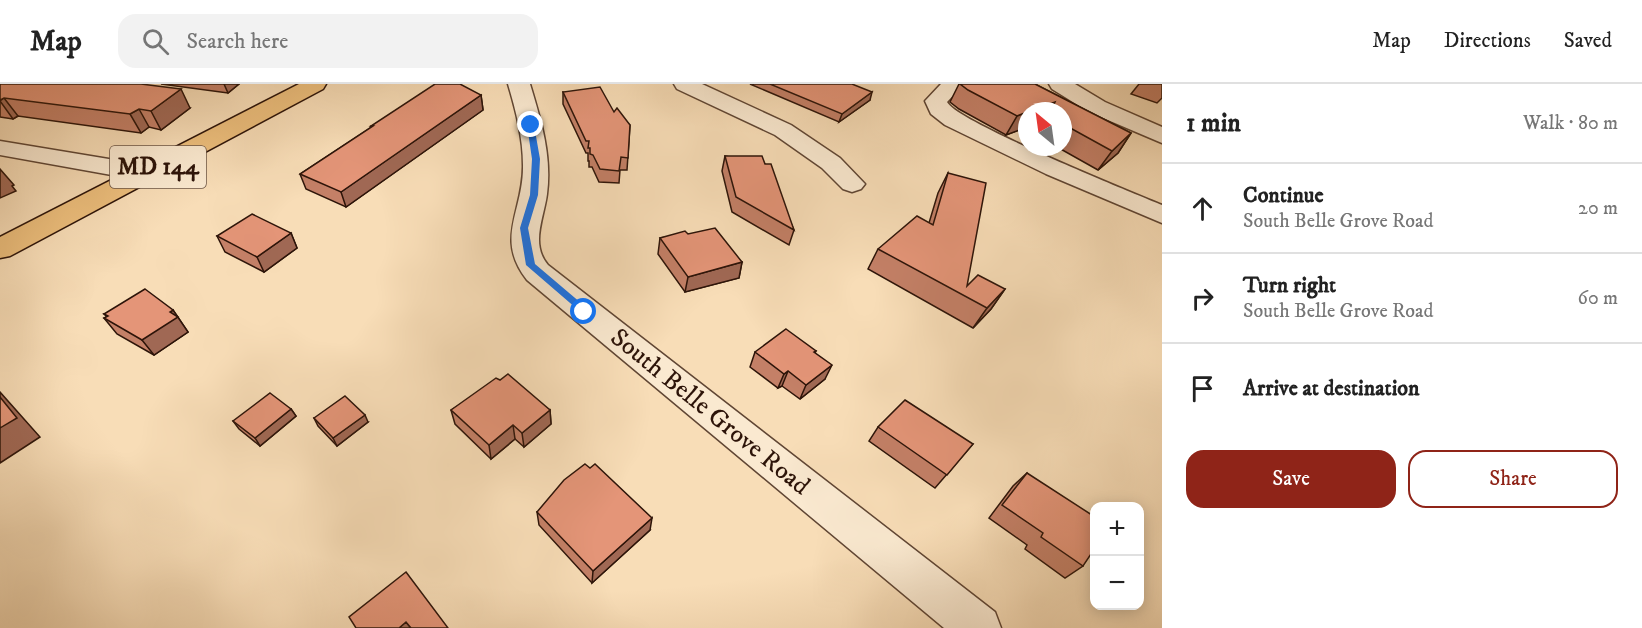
<!DOCTYPE html>
<meta charset="utf-8">
<style>
:root{--surface:#fff;--page:#f2f2f2;--text:#222;--muted:#767676;--line:#e0e0e0;--accent:#8f2418}
body{margin:0;font-family:"IM FELL DW Pica",serif;background:var(--page);color:var(--text)}
.controls{position:absolute;right:18px;bottom:18px;display:grid;overflow:hidden;border-radius:12px;box-shadow:0 3px 15px #0003}
.controls button{width:54px;height:54px;display:grid;place-items:center;padding:0;border:0;border-bottom:2px solid var(--line);background:var(--surface);color:var(--text);font:30px sans-serif}
.compass{position:absolute;left:1018px;top:18px;width:54px;height:54px;border-radius:50%;background:var(--surface);box-shadow:0 3px 15px #0003;rotate:331deg}
.stop{position:absolute;width:18px;height:18px;margin:-14px;border:4px solid #1a73e8;border-radius:50%;background:#fff}
.stop.end{background:#1a73e8;border-color:#fff;box-shadow:0 2px 6px #0008}
.list{margin:0;padding:0;list-style:none}
h2{display:flex;justify-content:space-between;align-items:center;height:78px;margin:0;padding:0 24px;font-size:26px}
h2 small{font-size:20px;font-weight:400;color:var(--muted)}
.list li{display:grid;grid-template-columns:39px 1fr auto;gap:18px;align-items:center;box-sizing:border-box;height:90px;padding:0 24px;border-top:2px solid var(--line)}
.list b{display:block;font-size:22px;white-space:nowrap}
.list p{margin:0;font-size:20px;white-space:nowrap;color:var(--muted)}
.list em{font-size:20px;font-style:normal;color:var(--muted)}
.actions{display:flex;gap:12px;padding:18px 24px}
.actions a{flex:1;padding:14px 0;border:2px solid var(--accent);border-radius:18px;text-align:center;font-size:21px;color:var(--accent)}
.actions .main{background:var(--accent);color:#fff}
.icon{flex:none;width:33px;height:33px;fill:none;stroke:currentColor;stroke-width:2;stroke-linecap:round;stroke-linejoin:round}
.map{position:relative;flex:none;width:1162px;height:544px;overflow:hidden}
header{display:flex;align-items:center;gap:36px;box-sizing:border-box;height:84px;padding:0 30px;background:var(--surface);border-bottom:2px solid var(--line)}
header strong{font-size:28px}
nav{display:flex;gap:33px;margin-inline-start:auto;font-size:21px}
.search{width:420px;height:54px;background:var(--page);display:flex;align-items:center;gap:15px;box-sizing:border-box;padding:0 21px;border-radius:18px;color:var(--muted);font-size:22px}
main{display:flex}
aside{flex:1;background:var(--surface)}
.map>svg:first-child{display:block}
</style>
<header>
<strong>Map</strong>
<div class="search"><svg class="icon" aria-label="search" viewBox="0 0 24 24"><circle cx="10" cy="10" r="6"/><path d="M15 15l6 6"/></svg>Search here</div>
<nav><a>Map</a><a>Directions</a><a>Saved</a></nav>
</header>
<main>
<div class="map">
<svg width="1162" height="544" viewBox="0 0 1162 544">
<rect width="100%" height="100%" fill="#f8ddb7"/>
<filter id="stains"><feTurbulence type="fractalNoise" baseFrequency=".00333" numOctaves="4"/><feColorMatrix values="0 0 0 0 .2 0 0 0 0 .09 0 0 0 0 .02 0 0 0 .5 -.17"/></filter>
<radialGradient id="worn" r=".72"><stop offset=".6" stop-color="#630" stop-opacity="0"/><stop offset="1" stop-color="#630" stop-opacity=".3"/></radialGradient>
<g fill="none" stroke-linecap="round" stroke-linejoin="round">
<defs>
<g id="minor">
<path d="M508,0h22c11,36 22,72 17,110 -3,24 -17,50 1,71l447,347 6,16h-57l-417,-348c-33,-42 -3,-69 -4,-115 0,-27 -7,-54 -15,-81z"/>
<path d="M674,0h28l89,41 49,33 25,26 -4,5 -9,3 -9,-3 -21,-21 -47,-33 -98,-46z"/>
<path d="M941,0h23l-17,18c10,20 184,90 215,103v18l-116,-49 -101,-49 -14,-11 -6,-13z"/>
<path d="M1049,0h26l30,18 57,25v16l-73,-31 -37,-23z"/>
<path d="M0,57l145,24 9,3 4,5 -4,5 -9,3 -145,-26z"/>
</g>
<path id="major" d="M299,0h27l-3,5 -313,167 -10,2v-21z"/>
</defs>
<use href="#minor" stroke="#604634" stroke-width="3"/>
<use href="#major" stroke="#2d1409" stroke-width="3"/>
<use href="#minor" fill="#fae9d0" fill-rule="evenodd"/>
<use href="#major" fill="#ecbe7c" fill-rule="evenodd"/>
</g>
<g fill="#c48067" stroke="#2d1409" stroke-width="1.5">
<path d="M0,0l190,24 -29,22 -12,-3 -8,6 -123,-17 -5,3 -13,-2z"/>
<path d="M161,0h78l-11,9z"/>
<path d="M750,0h102l18,16 -31,22z"/>
<path d="M959,0h76l96,49 -13,20 -20,17 -41,-23h6v-36h-36v16l-21,8 -47,-26 -9,-7z"/>
<path d="M1139,0h23v14l-5,5 -26,-9z"/>
<path d="M563,8l51,20 16,13 -3,45h-7l-1,13 -20,-1 -7,-15h-3v-6h-1v-8h-2l-23,-49z"/>
<path d="M481,11l2,15 -137,97 -40,-18 -6,-15 72,-47 -1,-1z"/>
<path d="M725,72l40,8 29,66 -5,15 -57,-33 -10,-41z"/>
<path d="M948,89l19,113 38,3 -14,20 -18,19 -105,-59 10,-20 51,-26 9,-30z"/>
<path d="M291,149l6,15 -33,24 -39,-20 -8,-16z"/>
<path d="M688,150l54,28 -3,16 -54,14 -27,-38 2,-16z"/>
<path d="M173,226l15,22 -34,23 -37,-21 -13,-16 3,-1 -3,-3z"/>
<path d="M816,267l-1,2 10,26 -25,20 -18,-13 -4,2 -28,-21 5,-15z"/>
<path d="M500,296l50,30 1,14 -27,23 -9,-8 -24,20 -36,-35 -4,-14z"/>
<path d="M291,325l5,7 -36,30 -21,-17 -6,-8z"/>
<path d="M314,334l54,4 -31,24 -19,-20z"/>
<path d="M878,343l95,17 -38,44 -66,-47z"/>
<path d="M1027,389l56,93 -18,12 -40,-29 2,-4 -38,-27 24,-32z"/>
<path d="M537,428l113,18 -58,53 -53,-58z"/>
</g>
<g fill="#a06854" stroke="#2d1409" stroke-width="1.5">
<path d="M224,0h15l-11,9z"/>
<path d="M181,5l9,19 -29,22 -10,-19z"/>
<path d="M872,8l-2,8 -31,22 3,-8z"/>
<path d="M481,11l2,15 -137,97 -5,-15z"/>
<path d="M4,14l14,18 -5,3 -13,-18z"/>
<path d="M1055,18l-5,9h-20z"/>
<path d="M139,25l10,18 -8,6 -11,-19z"/>
<path d="M1027,28v15l-21,8 11,-19z"/>
<path d="M1131,49l-13,20 -20,17 14,-19z"/>
<path d="M0,85l14,16 -2,1 4,5 -16,7z"/>
<path d="M291,149l6,15 -33,24 -7,-15z"/>
<path d="M742,178l-3,16 -54,14 3,-15z"/>
<path d="M1005,205l-14,20 -18,19 14,-20z"/>
<path d="M173,226l15,22 -34,23 -12,-15z"/>
<path d="M832,281l-7,14 -25,20 6,-14z"/>
<path d="M788,287l-6,15 -4,2 6,-14z"/>
<path d="M0,308l40,45 -40,26z"/>
<path d="M291,325l5,7 -36,30 -5,-8z"/>
<path d="M550,326l1,14 -27,23 -2,-14z"/>
<path d="M365,331l3,7 -31,24 -4,-8z"/>
<path d="M513,341l2,14 -24,20 -2,-14z"/>
<path d="M652,434l-2,12 -58,53 1,-12z"/>
<path d="M406,538l4,5 -1,1h-10z"/>
</g>
<g fill="#e49578" stroke="#2d1409" stroke-width="1.5">
<path d="M0,0h141l40,5 -30,22 -12,-2 -9,5 -126,-16 -4,2z"/>
<path d="M435,0h25l21,11 -140,97 -41,-18 73,-48h-2z"/>
<path d="M770,0h82l20,8 -30,22z"/>
<path d="M960,0h75l96,49 -19,18 -49,-27v-13h-12l4,-9 -25,9h-3v1l-10,4 -49,-26z"/>
<path d="M600,3l14,25 3,-4 13,17 -2,33 -7,-1 -2,14 -19,-2 -7,-14 -3,-1v-6h-2l1,-7h-3l-23,-49z"/>
<path d="M725,72h37l3,8h6l23,66 -58,-33z"/>
<path d="M948,89l38,10 -19,103 11,-11 27,14 -18,19 -109,-59 39,-33 16,9z"/>
<path d="M252,130l39,19 -34,24 -40,-21z"/>
<path d="M715,144l27,34 -54,15 -28,-39 25,-7 3,3z"/>
<path d="M145,205l28,21 -3,2 8,5 -36,23 -38,-22 4,-2 -4,-2z"/>
<path d="M786,245l30,22 -2,1 18,13 -26,20 -18,-14 -4,3 -29,-22z"/>
<path d="M508,290l42,36 -28,23 -9,-8 -24,20 -38,-35 45,-32 4,2z"/>
<path d="M270,309l21,16 -36,29 -22,-17z"/>
<path d="M345,312l20,19 -32,23 -19,-20z"/>
<path d="M0,313l17,21 -17,10z"/>
<path d="M905,316l68,44 -26,31 -69,-48z"/>
<path d="M585,380l5,4 5,-4 57,54 -59,53 -56,-59 27,-32z"/>
<path d="M1027,389l68,44v31l-12,18 -42,-29 2,-4 -41,-28z"/>
<path d="M406,488l42,56h-37l-5,-6 -7,6h-43l-7,-11z"/>
</g>
<path fill="#1a73e8" d="M531,39l3,2 6,34 -2,36 -10,33 7,36 53,45v5l-4,1 -58,-50 -6,-37 10,-33 2,-36 -5,-34z"/>
<g text-anchor="middle" dominant-baseline="central" stroke-width="4.5" stroke-linejoin="round" paint-order="stroke">
<rect fill="#fae9d0" stroke="#6a5445" stroke-width="1.5" x="110" y="62" width="96" height="42" rx="4.5"/>
<g font-size="24" font-weight="bold" fill="#2d1409">
<text x="158" y="83">MD 144</text>
</g>
<g font-size="26" fill="#2d1409" stroke="#fae9d0">
<text transform="translate(710 328) rotate(39)">South Belle Grove Road</text>
</g>
</g>
<rect width="100%" height="100%" filter="url(#stains)"/>
<rect width="100%" height="100%" fill="url(#worn)"/>
</svg>
<div class="controls">
<button>+</button>
<button>−</button>
</div>
<svg class="compass" viewBox="-18 -18 36 36"><path d="M0-13l5 13h-10z" fill="#e53935"/><path d="M0 13l5-13h-10z" fill="#767676"/></svg>
<div class="stop" style="left:584px;top:228px"></div>
<div class="stop end" style="left:531px;top:41px"></div>
</div>
<aside>
<h2>1 min<small>Walk · 80 m</small></h2>
<ul class="list">
<li><svg class="icon" aria-label="ahead" viewBox="0 0 24 24"><path d="M12 20V5M6 11l6-6 6 6"/></svg><div><b>Continue</b><p>South Belle Grove Road</p></div><em>20 m</em></li>
<li><svg class="icon" aria-label="right" viewBox="0 0 24 24"><path d="M7 20v-9h11M14 6l5 5-5 5"/></svg><div><b>Turn right</b><p>South Belle Grove Road</p></div><em>60 m</em></li>
<li><svg class="icon" aria-label="arrive" viewBox="0 0 24 24"><path d="M6 21V4h12l-3 4 3 4H6"/></svg><div><b>Arrive at destination</b></div></li>
</ul>
<div class="actions"><a class="main">Save</a><a>Share</a></div>
</aside>
</main>
